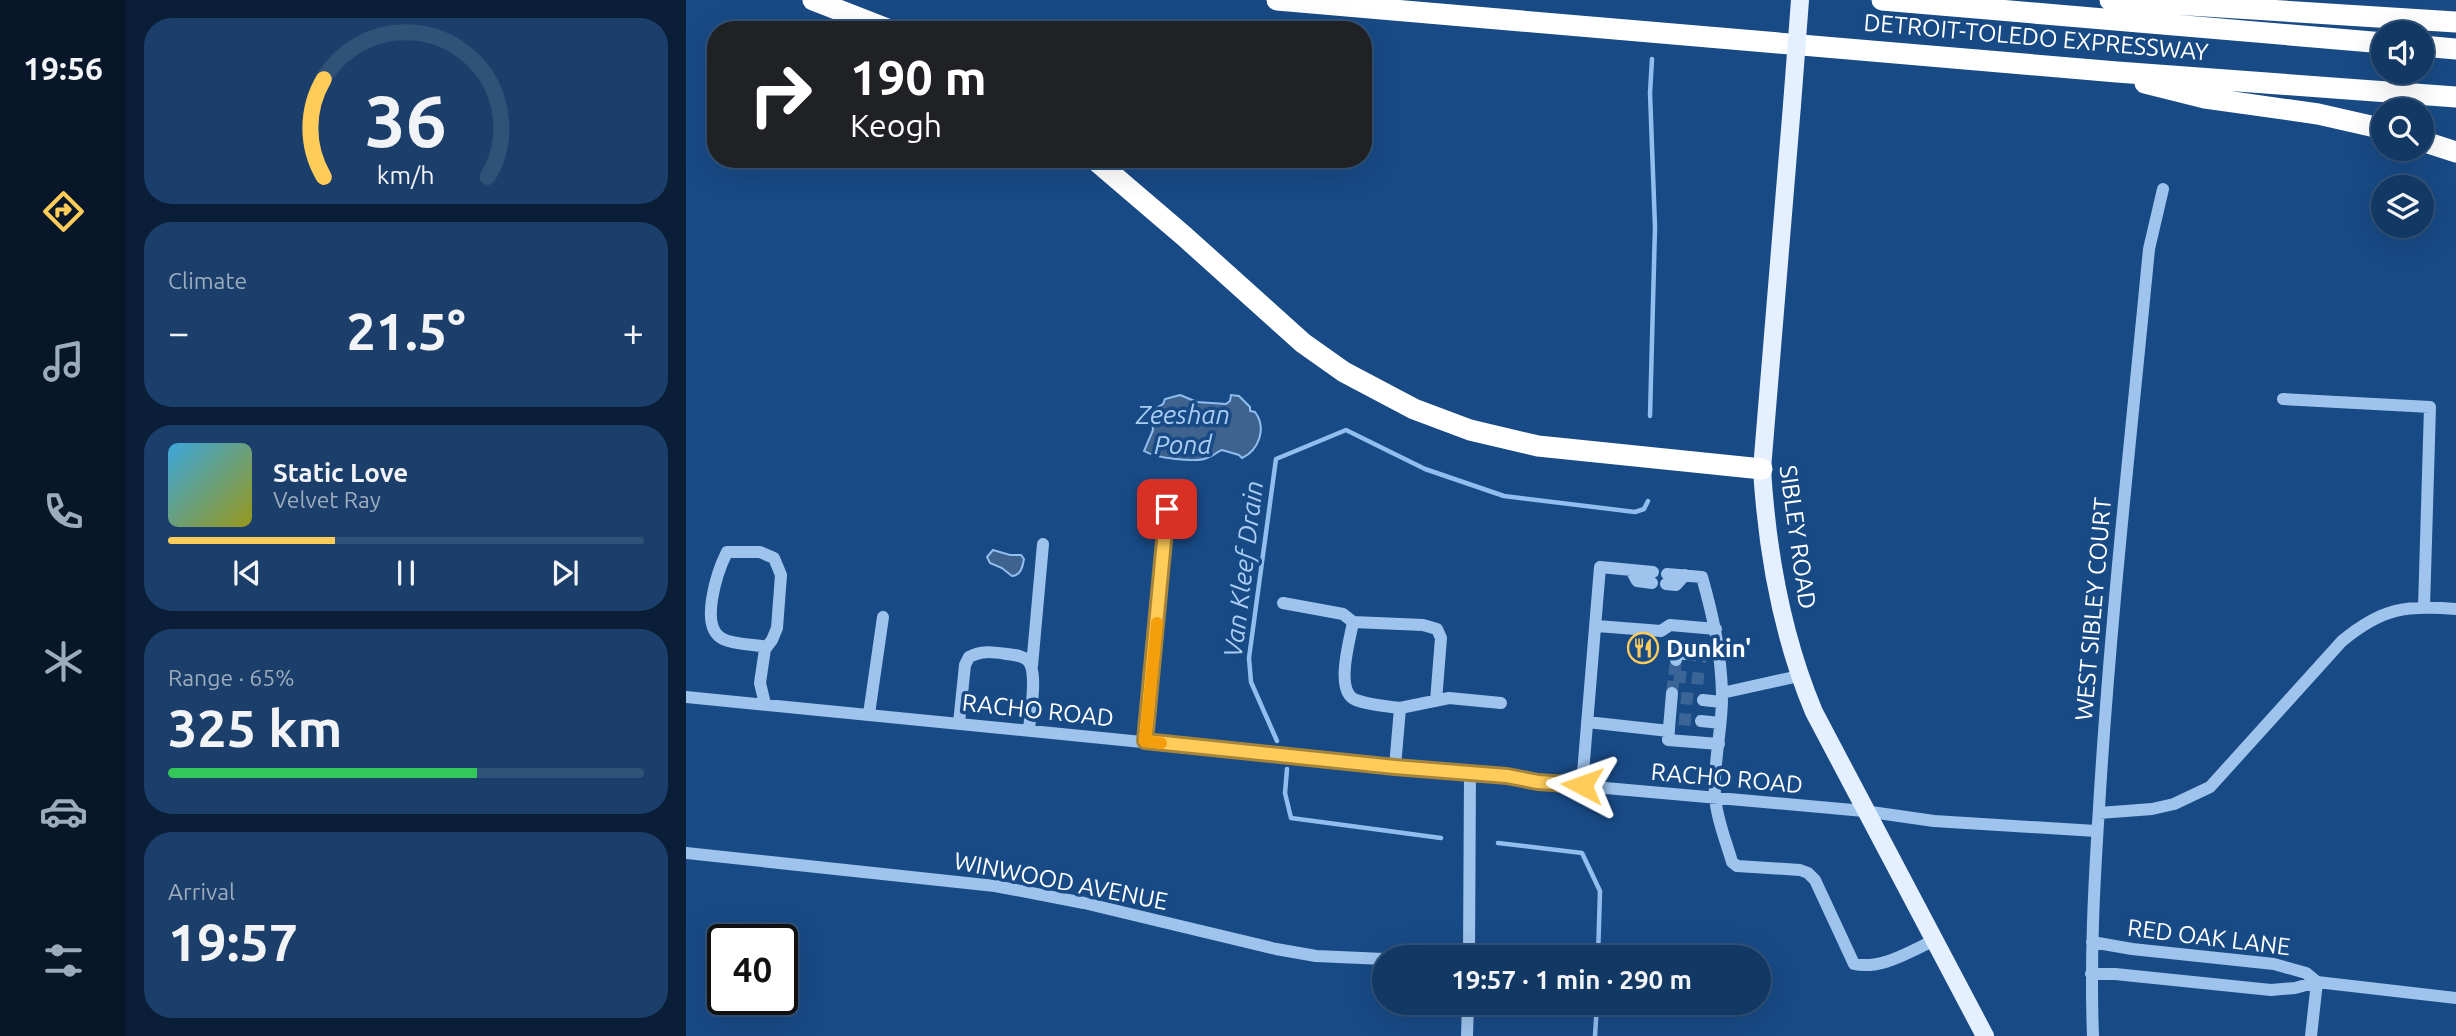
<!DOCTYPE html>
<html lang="en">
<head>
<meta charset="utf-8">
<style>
	body { margin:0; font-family:Ubuntu,sans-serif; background:#1b3f6a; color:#f1f3f6; height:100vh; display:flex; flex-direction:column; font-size:26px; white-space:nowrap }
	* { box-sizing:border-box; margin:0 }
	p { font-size:23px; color:#9cacbf }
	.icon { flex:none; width:38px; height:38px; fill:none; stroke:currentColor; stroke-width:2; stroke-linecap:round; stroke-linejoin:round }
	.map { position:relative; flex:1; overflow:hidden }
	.details { display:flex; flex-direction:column; gap:18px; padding:18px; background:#0a1f37; width:560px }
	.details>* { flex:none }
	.hud { position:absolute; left:21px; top:21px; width:665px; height:147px; border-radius:28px; box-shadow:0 7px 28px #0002,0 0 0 2px #315278; background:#202124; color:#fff; overflow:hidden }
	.controls { position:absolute; left:1685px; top:21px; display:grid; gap:14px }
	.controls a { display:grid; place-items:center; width:63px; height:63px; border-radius:50%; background:#123864; box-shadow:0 7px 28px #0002,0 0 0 2px #315278; font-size:35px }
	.speed { position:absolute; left:21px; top:924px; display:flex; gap:14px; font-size:35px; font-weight:700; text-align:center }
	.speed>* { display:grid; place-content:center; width:91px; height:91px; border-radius:50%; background:#123864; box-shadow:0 7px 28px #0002,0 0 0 2px #315278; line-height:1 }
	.speed .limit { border:4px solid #111; border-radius:10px; background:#fff; color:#111 }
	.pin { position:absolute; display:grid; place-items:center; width:60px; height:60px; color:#fff; margin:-30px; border-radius:14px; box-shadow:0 4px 10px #0006 }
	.me { position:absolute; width:77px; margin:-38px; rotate:274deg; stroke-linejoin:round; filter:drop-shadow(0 0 5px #0008) }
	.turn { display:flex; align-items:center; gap:24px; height:147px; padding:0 28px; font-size:32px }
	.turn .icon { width:91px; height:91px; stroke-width:2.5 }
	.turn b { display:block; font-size:49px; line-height:60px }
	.big { font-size:52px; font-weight:600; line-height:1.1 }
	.details .widget { flex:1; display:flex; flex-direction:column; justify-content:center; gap:10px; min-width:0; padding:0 24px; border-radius:28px; background:#1b3f6a }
	.details .dial { align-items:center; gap:0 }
	.dial svg { height:182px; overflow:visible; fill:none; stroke:#315278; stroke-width:7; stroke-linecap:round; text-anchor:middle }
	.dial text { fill:#f1f3f6; stroke:none }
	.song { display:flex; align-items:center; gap:21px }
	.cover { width:84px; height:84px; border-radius:10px; background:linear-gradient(135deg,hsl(200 70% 55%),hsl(60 70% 35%)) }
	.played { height:7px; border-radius:4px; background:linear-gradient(90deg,#ffcc5a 35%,#315278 35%) }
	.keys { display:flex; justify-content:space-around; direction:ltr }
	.heat { display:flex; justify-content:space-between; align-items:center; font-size:38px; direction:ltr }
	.charge { height:10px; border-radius:5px; background:linear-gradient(90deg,#34c759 65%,#315278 0) }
	.trip { position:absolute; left:686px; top:945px; width:399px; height:70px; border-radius:35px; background:#123864; box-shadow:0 7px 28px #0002,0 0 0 2px #315278; font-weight:600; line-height:70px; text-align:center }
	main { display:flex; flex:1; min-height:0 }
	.tabs { display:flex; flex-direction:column; width:126px; justify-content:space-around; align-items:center; background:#071628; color:#9cacbf }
	.tabs .icon { width:49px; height:49px }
	.tabs .current { color:#ffcc5a }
	.tabs b { font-size:32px; color:#f1f3f6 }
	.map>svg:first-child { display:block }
</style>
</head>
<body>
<main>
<nav class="tabs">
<b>19:56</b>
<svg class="icon current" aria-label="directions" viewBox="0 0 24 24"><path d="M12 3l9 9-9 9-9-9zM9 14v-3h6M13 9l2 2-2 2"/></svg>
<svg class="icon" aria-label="music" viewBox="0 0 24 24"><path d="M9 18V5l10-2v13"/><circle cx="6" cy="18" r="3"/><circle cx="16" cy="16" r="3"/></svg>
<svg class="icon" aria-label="phone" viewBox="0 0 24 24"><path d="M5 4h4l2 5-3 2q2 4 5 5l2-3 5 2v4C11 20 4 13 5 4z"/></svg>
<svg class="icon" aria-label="climate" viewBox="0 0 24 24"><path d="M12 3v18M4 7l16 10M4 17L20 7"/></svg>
<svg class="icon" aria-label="car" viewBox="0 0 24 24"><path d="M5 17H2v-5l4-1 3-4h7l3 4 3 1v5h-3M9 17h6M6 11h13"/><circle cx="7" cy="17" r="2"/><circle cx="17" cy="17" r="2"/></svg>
<svg class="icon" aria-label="filters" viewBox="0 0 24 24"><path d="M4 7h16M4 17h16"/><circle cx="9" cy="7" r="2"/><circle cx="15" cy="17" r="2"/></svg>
</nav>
<section class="details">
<div class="widget dial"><svg viewBox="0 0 100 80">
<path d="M14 69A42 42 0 1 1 86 69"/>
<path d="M14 69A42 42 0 0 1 14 26" stroke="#ffcc5a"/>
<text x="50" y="56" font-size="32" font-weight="700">36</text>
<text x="50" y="72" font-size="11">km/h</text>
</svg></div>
<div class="widget"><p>Climate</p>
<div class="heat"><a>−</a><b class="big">21.5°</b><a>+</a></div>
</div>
<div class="widget">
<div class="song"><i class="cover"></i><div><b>Static Love</b><p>Velvet Ray</p></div></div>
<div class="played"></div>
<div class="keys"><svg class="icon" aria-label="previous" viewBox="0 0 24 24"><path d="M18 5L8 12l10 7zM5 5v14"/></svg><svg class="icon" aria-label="pause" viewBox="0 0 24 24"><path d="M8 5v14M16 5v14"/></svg><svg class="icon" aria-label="next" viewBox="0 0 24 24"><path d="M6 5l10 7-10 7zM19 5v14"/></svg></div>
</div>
<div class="widget"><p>Range · 65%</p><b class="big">325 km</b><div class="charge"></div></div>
<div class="widget"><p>Arrival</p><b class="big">19:57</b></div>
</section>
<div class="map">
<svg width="1770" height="1036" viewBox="0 0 1770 1036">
	<rect width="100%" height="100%" fill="#184a85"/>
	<path fill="#3e638e" stroke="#91beef" stroke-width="2" d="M 494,395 L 511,402 L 540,404 L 544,401 L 545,395 L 553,396 L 564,407 L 564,411 L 569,412 C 581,428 573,450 556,458 L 553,455 L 536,450 C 530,452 528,456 521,458 C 509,463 470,458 458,451 L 467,430 L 465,411 L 477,404 L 479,399 Z
		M 307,550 L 324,555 L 335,555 L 338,559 C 337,566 335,576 326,576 L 316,568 L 304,563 L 301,557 Z"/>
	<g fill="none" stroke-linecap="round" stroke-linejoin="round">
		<path stroke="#91beef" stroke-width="4.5" d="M 964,416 L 969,227 L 964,93 L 966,59
			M 591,741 L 565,682 L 563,658 L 590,459 L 660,430 L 739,469 L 818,496 L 949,512 L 958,509 L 962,501
			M 601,769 L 599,793 L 605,818 L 755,838
			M 812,843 L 896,853 L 914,891 L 912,957
			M 909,1036 L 911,1003"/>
		<path stroke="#3b6597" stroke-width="12" stroke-dasharray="12 6" stroke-linecap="butt" d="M 999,654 L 1021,657
			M 988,676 L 1019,679
			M 986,693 L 990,660
			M 995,698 L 1017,700
			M 993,719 L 1015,721"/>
		<path stroke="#9ec3ed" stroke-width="12" d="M 1597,399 L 1744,407 L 1738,608
			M 945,570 L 951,581 L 966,583
			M 981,574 L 1016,577 C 1027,616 1035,652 1036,693 C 1037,727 1027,761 1029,795 C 1030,817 1040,841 1046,862 L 1051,866 L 1114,870 L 1122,873 L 1129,880 L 1168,964 C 1196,970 1224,951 1249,940
			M 980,584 L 990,585 L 999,575
			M 597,603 L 657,614 L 667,622 C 664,640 648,692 670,700 C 683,705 700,706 714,708
			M 667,622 L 737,625 L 751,629 L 755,638 L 750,701
			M 911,626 L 975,631 L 984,625 L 1030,629
			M 990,660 L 991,653 L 999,654
			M 346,666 L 357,544
			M 986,693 L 982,740 L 1033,744
			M 1036,693 L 1113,676
			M 0,697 L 709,767 L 821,776 L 852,782 L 1178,811 L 1248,821 L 1410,831
			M 1017,700 L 1035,702
			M 79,704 L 74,683 L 79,649 L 86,640 L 91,628 L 95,575 L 88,558 L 74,552 L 41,552 C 32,570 12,627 37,639 C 48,645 68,644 81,647
			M 183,714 L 197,617
			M 1015,721 L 1034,723
			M 901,722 L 983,731
			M 273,723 L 279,665 L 283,657 C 296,650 307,652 321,654 C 328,655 336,655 341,660 C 353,670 344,714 343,730
			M 459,741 L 481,509
			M 709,767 L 714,708 L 763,698 L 815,703
			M 896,785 L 914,567 L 967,572
			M 1413,813 L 1466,809 L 1488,804 L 1524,787 L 1656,641 C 1696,608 1719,605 1770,609
			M 0,853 L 309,886 L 398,903 L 590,949 L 630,956 L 698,959
			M 1406,942 L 1446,949 L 1588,964 L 1620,973 L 1631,982
			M 783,957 L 784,772
			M 1405,974 L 1429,974 L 1585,990 L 1609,988 L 1631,982 L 1770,998
			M 781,1036 L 782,1003
			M 1407,1036 C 1404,960 1408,885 1413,808 C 1424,622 1445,436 1463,249 L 1477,189
			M 1625,1036 L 1631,982"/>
		<path stroke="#e4efff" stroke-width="18" d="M 1106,105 L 1076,469 C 1081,551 1096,636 1128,712 L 1299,1036"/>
		<path stroke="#fff" stroke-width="21" d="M 127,0 L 204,30
			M 591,0 L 1431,72 L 1770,97
			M 1196,0 L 1698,43
			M 1424,0 L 1770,22
			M 1736,46 L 1770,49
			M 1459,83 L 1519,98 L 1632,114 L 1698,129
			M 1736,141 L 1770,152
			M 408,159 L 498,236 L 617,343 L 658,372 L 728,409 L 784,430 L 852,446 L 1076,469"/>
		<path stroke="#e4efff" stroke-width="18" d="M 1106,105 L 1114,0"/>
	</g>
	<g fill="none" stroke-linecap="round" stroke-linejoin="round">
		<g stroke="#a6853a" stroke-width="18">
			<path id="route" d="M 481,509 L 459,741 L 709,767 L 821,776 L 852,782 L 896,785"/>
		</g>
		<use href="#route" stroke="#ffcc5a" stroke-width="12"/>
		<path stroke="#f59e0b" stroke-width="12" d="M 471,623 L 459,741 L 475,743"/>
	</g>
	<defs>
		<g id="restaurant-ring" transform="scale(1.575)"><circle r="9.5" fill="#184a85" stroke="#ffcc5a" stroke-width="1.5"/><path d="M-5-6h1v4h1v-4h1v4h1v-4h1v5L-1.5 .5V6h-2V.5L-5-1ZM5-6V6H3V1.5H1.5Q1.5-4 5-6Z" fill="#ffcc5a"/></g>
	</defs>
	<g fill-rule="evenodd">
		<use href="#restaurant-ring" x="957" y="648"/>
	</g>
	<g text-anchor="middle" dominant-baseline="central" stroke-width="7" stroke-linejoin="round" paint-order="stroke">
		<g font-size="24" fill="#fff" stroke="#184a85">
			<text transform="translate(1350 37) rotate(5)">DETROIT-TOLEDO EXPRESSWAY</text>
			<text transform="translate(1112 537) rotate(82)">SIBLEY ROAD</text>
			<text transform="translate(1407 609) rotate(-85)">WEST SIBLEY COURT</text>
			<text transform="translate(352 710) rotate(6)">RACHO ROAD</text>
			<text transform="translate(1041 778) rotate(5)">RACHO ROAD</text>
			<text transform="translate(375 881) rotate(11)">WINWOOD AVENUE</text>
			<text transform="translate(1523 937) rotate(7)">RED OAK LANE</text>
		</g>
		<g font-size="24" font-weight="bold" fill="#fff" stroke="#184a85" text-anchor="start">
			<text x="980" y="648">Dunkin'</text>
		</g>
		<g font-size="26" font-style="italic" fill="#aacdf4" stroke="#184a85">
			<text x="497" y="414">Zeeshan<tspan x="497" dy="30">Pond</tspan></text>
			<text transform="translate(557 569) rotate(-83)">Van Kleef Drain</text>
		</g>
	</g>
</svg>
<div class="controls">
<a><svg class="icon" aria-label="sound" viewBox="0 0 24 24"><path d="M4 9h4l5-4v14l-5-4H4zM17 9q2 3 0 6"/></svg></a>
<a><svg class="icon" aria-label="search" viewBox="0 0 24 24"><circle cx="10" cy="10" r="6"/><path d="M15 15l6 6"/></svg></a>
<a><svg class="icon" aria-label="layers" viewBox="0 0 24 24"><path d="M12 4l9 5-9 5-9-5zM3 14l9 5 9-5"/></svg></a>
</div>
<div class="speed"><div class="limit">40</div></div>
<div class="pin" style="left:481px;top:509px;background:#d93025"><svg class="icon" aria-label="arrive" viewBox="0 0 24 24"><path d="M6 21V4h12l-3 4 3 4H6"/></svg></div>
<svg class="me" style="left:896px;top:785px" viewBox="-20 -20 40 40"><path d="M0-17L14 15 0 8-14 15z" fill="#ffcc5a" stroke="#fff" stroke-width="4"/></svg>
<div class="trip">19:57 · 1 min · 290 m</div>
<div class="hud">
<div class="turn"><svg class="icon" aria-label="right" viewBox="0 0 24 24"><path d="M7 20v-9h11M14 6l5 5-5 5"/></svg><div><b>190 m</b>Keogh</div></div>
</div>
</div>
</main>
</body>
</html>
